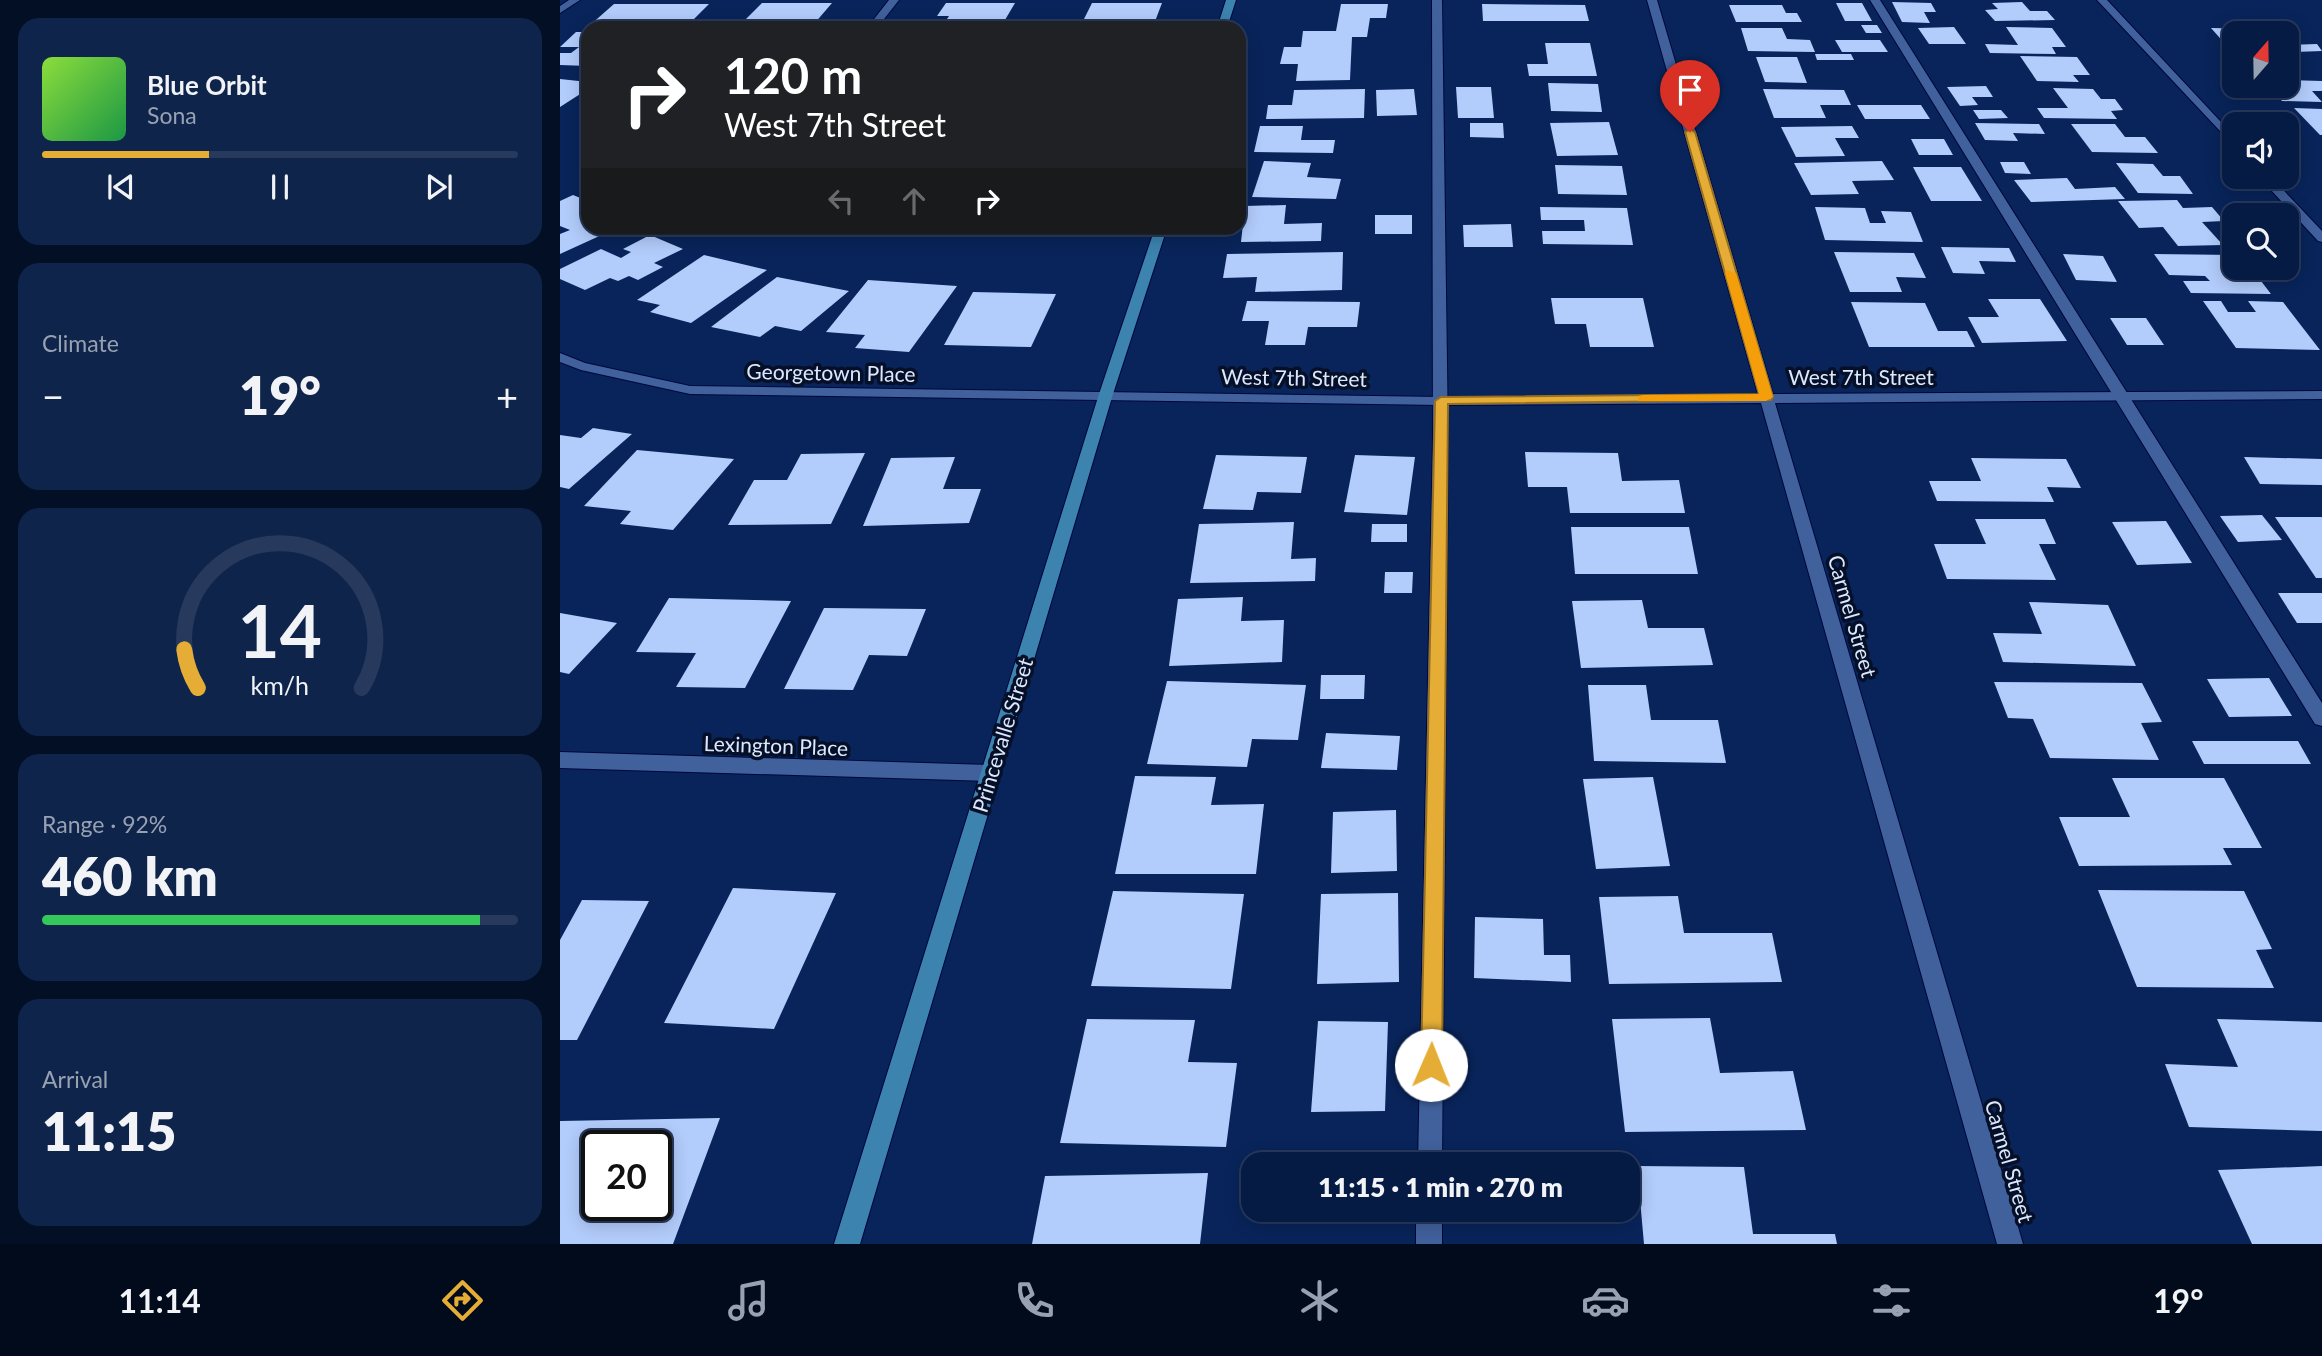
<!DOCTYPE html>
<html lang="en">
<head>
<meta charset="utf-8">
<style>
	body { margin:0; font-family:Lato,sans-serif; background:#0f244b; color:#f1f3f6; height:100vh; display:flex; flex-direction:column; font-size:26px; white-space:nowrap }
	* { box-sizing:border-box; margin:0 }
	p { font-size:23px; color:#98a1b2 }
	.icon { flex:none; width:38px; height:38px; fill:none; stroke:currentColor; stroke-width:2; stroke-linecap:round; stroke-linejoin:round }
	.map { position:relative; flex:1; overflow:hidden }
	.drawer { display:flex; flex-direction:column; gap:18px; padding:18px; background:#030f25; width:560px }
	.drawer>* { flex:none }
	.guide { position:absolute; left:21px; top:21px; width:665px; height:214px; border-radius:21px; box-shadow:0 4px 18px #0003,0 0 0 2px #27395d; background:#202124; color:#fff; overflow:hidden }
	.needle { width:46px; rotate:20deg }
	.tools { position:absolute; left:1662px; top:21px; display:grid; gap:14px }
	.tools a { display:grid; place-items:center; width:77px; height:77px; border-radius:14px; background:#061b44; box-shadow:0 4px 18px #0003,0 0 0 2px #27395d; font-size:35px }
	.speed { position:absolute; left:21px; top:1130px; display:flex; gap:14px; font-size:35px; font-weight:700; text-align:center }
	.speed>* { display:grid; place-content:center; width:91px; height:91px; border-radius:50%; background:#061b44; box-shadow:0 4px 18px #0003,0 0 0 2px #27395d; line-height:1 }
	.speed .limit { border:4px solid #111; border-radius:10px; background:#fff; color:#111 }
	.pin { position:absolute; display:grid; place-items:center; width:60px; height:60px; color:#fff; margin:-72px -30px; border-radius:50% 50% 50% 0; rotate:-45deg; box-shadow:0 0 7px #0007 }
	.pin .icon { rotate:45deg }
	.me { position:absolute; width:77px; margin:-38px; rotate:1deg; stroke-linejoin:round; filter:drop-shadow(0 0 5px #0008) }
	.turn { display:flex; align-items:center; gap:24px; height:147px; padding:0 28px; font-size:32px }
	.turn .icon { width:91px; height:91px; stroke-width:2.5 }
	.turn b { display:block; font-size:49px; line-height:60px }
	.lanes { display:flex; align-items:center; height:66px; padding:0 28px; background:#0003; justify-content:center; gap:35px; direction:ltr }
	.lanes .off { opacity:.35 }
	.big { font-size:52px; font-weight:800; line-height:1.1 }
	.drawer .widget { flex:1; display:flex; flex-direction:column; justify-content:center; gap:10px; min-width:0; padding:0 24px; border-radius:21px; background:#0f244b }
	.drawer .dial { align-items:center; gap:0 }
	.dial svg { height:182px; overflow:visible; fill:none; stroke:#27395d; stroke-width:7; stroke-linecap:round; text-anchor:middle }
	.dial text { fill:#f1f3f6; stroke:none }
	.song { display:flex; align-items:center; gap:21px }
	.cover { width:84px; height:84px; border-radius:10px; background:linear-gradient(135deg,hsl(90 70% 55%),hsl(140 70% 35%)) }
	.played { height:7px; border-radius:4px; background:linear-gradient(90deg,#e5ad35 35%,#27395d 35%) }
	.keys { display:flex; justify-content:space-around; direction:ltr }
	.heat { display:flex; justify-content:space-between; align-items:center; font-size:38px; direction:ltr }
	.charge { height:10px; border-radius:5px; background:linear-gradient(90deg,#34c759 92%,#27395d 0) }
	.trip { position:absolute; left:681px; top:1152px; width:399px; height:70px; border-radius:21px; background:#061b44; box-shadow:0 4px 18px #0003,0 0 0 2px #27395d; font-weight:800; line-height:70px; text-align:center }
	.menu { display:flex; height:112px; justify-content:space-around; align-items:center; background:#020b1b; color:#98a1b2 }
	.menu .icon { width:49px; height:49px }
	.menu .selected { color:#e5ad35 }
	.menu b { font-size:32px; color:#f1f3f6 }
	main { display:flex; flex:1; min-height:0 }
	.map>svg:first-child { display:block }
</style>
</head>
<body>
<main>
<section class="drawer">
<div class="widget">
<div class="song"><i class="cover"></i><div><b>Blue Orbit</b><p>Sona</p></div></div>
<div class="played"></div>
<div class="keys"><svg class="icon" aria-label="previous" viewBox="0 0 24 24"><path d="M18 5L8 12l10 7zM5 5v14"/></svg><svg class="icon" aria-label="pause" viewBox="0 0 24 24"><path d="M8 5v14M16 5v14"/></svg><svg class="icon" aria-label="next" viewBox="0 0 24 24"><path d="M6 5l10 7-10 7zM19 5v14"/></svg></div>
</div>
<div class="widget"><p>Climate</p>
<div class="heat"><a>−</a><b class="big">19°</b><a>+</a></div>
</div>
<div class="widget dial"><svg viewBox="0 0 100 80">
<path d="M14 69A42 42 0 1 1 86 69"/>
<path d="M14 69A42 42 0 0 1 8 52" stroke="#e5ad35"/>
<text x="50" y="56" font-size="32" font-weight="700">14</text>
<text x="50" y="72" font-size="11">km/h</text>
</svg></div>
<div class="widget"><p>Range · 92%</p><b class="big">460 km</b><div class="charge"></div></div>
<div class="widget"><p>Arrival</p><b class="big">11:15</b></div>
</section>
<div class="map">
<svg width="1762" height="1244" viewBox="0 0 1762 1244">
	<rect width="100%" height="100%" fill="#08245a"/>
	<path fill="#b2ccfb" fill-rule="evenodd" d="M 1332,2 L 1371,3 L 1376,12 L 1364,12 L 1370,23 L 1342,22 Z
		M 1462,2 L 1470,11 L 1487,11 L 1495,20 L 1435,21 L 1425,10 L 1438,9 L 1432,3 Z
		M 202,3 L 272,3 L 254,24 L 193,24 L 198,19 L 186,19 Z
		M 386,3 L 455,3 L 442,25 L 383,25 L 389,16 L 377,16 Z
		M 532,3 L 602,3 L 594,24 L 533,24 L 535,19 L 524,19 Z
		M 1276,3 L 1302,3 L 1312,21 L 1285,21 Z
		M 54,4 L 149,4 L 131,22 L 95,22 L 90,26 L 29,26 Z
		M 781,4 L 828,4 L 826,18 L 810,18 L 807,37 L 792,37 L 790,80 L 736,81 L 738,64 L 720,64 L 724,47 L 741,47 L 743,31 L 776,31 Z
		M 922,4 L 1025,5 L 1029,21 L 923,21 Z
		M 1169,5 L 1222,5 L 1226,13 L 1237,13 L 1242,22 L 1176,22 Z
		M 1301,25 L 1317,25 L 1322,33 L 1306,33 Z
		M 1394,27 L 1406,44 L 1369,44 L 1358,28 Z
		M 1446,27 L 1492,28 L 1506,47 L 1492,47 L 1496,54 L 1430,53 L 1425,44 L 1458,45 Z
		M 1181,28 L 1222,28 L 1227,39 L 1250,40 L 1255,52 L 1188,51 Z
		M 1651,28 L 1702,29 L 1706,33 L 1675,33 L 1675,46 L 1667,46 Z
		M 16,32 L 28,32 L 28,66 L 0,65 L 0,53 L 11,53 L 19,47 L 0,47 Z
		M 1275,40 L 1320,40 L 1328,52 L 1282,52 Z
		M 985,43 L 1030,43 L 1037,76 L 969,76 L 967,64 L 988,64 Z
		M 1757,44 L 1762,51 L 1735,52 L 1727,45 Z
		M 1255,54 L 1291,54 L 1294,60 L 1257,60 Z
		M 1460,56 L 1517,57 L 1530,75 L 1513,75 L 1519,82 L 1477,81 Z
		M 1196,57 L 1237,57 L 1247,83 L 1205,82 Z
		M 0,79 L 28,82 L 28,89 L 0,107 Z
		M 1727,80 L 1762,81 L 1762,91 L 1752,91 L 1762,102 L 1722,101 L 1708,86 L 1727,86 Z
		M 988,83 L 1038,84 L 1042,112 L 991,111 Z
		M 1426,86 L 1433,97 L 1412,97 L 1418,105 L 1400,106 L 1387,87 Z
		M 896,87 L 931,87 L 934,118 L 898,118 Z
		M 1493,88 L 1533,89 L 1541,99 L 1555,99 L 1563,110 L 1551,111 L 1557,119 L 1484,118 L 1477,108 L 1508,108 Z
		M 805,89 L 804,118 L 706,119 L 708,105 L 732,105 L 734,90 Z
		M 854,89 L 857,115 L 817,116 L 816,90 Z
		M 1203,89 L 1284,90 L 1291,105 L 1260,105 L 1266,118 L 1214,118 Z
		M 1297,105 L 1361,105 L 1370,119 L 1305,119 Z
		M 1734,108 L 1762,109 L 1762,135 L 1760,135 Z
		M 1413,110 L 1441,110 L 1448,118 L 1419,119 Z
		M 1049,122 L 1058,155 L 997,156 L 990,123 Z
		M 910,123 L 943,123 L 944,138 L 910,137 Z
		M 1415,123 L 1479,124 L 1485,134 L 1453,133 L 1458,141 L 1425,140 Z
		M 1511,124 L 1555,124 L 1565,137 L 1585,137 L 1598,153 L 1532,152 Z
		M 700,126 L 743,126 L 741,140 L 775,140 L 773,153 L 694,152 Z
		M 1292,126 L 1299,138 L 1275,138 L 1285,156 L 1236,157 L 1221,127 Z
		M 1351,139 L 1384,139 L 1393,155 L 1359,155 Z
		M 704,161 L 751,163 L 747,177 L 781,179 L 776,199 L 692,197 Z
		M 1322,161 L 1334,180 L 1292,181 L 1299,194 L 1251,195 L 1234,163 Z
		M 1440,162 L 1464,162 L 1471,174 L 1445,173 Z
		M 1556,163 L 1593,164 L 1603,176 L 1620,176 L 1633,194 L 1578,193 Z
		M 995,165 L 1062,166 L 1067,195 L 998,194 Z
		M 1353,167 L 1401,167 L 1422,201 L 1371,201 Z
		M 1507,178 L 1515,189 L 1555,187 L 1565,199 L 1471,202 L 1454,180 Z
		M 13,195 L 28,201 L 28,228 L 57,228 L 0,254 L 0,234 L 10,230 L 0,226 L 0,201 Z
		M 1617,200 L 1623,208 L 1652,207 L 1664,221 L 1642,222 L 1663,245 L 1618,246 L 1603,227 L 1579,228 L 1558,201 Z
		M 726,205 L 724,224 L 762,223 L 761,241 L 681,242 L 685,206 Z
		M 980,207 L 1067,208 L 1073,245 L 983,244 L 982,231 L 1025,231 L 1024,220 L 981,220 Z
		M 1255,207 L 1305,208 L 1310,223 L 1326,223 L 1321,211 L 1351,212 L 1363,242 L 1265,240 Z
		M 815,215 L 852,215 L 852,234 L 815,234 Z
		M 951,224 L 953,247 L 904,247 L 903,225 Z
		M 90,235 L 123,249 L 94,263 L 103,267 L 78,280 L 69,276 L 58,281 L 50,278 L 25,290 L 0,279 L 0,269 L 41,249 L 61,258 L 71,252 L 63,249 Z
		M 1381,247 L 1449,248 L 1456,262 L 1419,261 L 1425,274 L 1393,273 Z
		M 783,252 L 782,290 L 695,292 L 697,277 L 663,278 L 667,254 Z
		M 1274,252 L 1354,253 L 1366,278 L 1336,277 L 1342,292 L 1290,292 Z
		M 1503,254 L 1543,256 L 1557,282 L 1516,280 Z
		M 1594,254 L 1675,255 L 1675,268 L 1691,268 L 1711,294 L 1631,293 L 1623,281 L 1650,281 L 1645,276 L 1609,275 Z
		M 144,255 L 207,270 L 131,323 L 90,312 L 100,305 L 77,300 Z
		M 217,277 L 289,291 L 241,331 L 215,326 L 200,337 L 151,327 Z
		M 308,280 L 397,286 L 349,352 L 295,348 L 305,335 L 266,332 Z
		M 413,292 L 496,294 L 471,347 L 384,345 Z
		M 991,298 L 1083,298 L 1094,347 L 1030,347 L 1026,324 L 995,324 Z
		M 1428,299 L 1480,299 L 1507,341 L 1422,343 L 1408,317 L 1439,317 Z
		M 687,301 L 800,302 L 797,327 L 748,327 L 745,345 L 705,345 L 709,321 L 682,321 Z
		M 1643,301 L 1661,301 L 1668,312 L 1696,312 L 1688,301 L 1723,302 L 1760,350 L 1676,348 Z
		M 1291,302 L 1365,303 L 1378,331 L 1407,331 L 1415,347 L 1309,347 Z
		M 1550,318 L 1586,318 L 1604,345 L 1567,345 Z
		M 33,428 L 72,434 L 9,489 L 0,487 L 0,435 L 21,438 Z
		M 77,450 L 174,459 L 113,530 L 60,524 L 71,511 L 24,506 Z
		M 965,452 L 1058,453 L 1062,481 L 1119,480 L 1125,513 L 1010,513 L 1007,487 L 968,487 Z
		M 305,453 L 271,524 L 168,525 L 194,480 L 227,480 L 241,454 Z
		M 656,455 L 747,457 L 741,493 L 697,492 L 693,510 L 643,509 Z
		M 795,455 L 855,457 L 847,515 L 784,512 Z
		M 395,457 L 383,489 L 421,489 L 409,523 L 303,526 L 331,458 Z
		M 1684,457 L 1762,459 L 1762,485 L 1700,484 Z
		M 1411,458 L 1506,459 L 1521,488 L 1487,487 L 1494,502 L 1377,501 L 1369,481 L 1421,481 Z
		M 1702,515 L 1722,540 L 1678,542 L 1660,516 Z
		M 1715,517 L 1762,517 L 1762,578 L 1756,578 Z
		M 1415,519 L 1485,519 L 1496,544 L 1479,544 L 1496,580 L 1387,579 L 1374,544 L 1426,544 Z
		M 1606,521 L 1632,563 L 1577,565 L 1552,522 Z
		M 734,522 L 731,559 L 756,558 L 755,581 L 630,583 L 639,524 Z
		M 812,524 L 847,524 L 847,542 L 811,542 Z
		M 1011,527 L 1129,527 L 1138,574 L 1015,574 Z
		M 825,572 L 853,572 L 852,593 L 824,593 Z
		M 1718,593 L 1762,593 L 1762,623 L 1737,623 Z
		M 683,597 L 681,621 L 724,620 L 722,662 L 609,666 L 618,599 Z
		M 109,598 L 231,601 L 185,688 L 116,687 L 136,653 L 76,652 Z
		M 1082,600 L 1088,628 L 1144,628 L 1153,665 L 1021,668 L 1012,601 Z
		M 1469,602 L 1548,605 L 1576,666 L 1443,662 L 1433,633 L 1482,634 Z
		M 264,608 L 366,609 L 347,656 L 309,655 L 293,690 L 224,689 Z
		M 0,613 L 57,623 L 9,674 L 0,672 Z
		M 761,675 L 805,675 L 804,699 L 760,699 Z
		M 1709,678 L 1732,716 L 1669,717 L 1647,679 Z
		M 607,681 L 746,685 L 738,740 L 692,739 L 687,767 L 587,764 Z
		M 1434,682 L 1582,683 L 1602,722 L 1581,723 L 1599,760 L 1490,758 L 1473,719 L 1448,718 Z
		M 1028,685 L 1086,685 L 1091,720 L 1158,720 L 1166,763 L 1034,761 Z
		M 766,733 L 840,736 L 837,770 L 761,768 Z
		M 1632,741 L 1738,741 L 1751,764 L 1644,764 Z
		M 575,776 L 656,777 L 651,805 L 704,804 L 696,874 L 555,874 Z
		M 1093,777 L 1110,866 L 1036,869 L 1023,779 Z
		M 1552,778 L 1664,778 L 1702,848 L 1663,848 L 1672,865 L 1519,866 L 1499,817 L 1570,817 Z
		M 836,810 L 837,871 L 771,873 L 773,812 Z
		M 173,888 L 276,893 L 214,1029 L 104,1023 Z
		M 1538,890 L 1684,891 L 1712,949 L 1696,950 L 1714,988 L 1577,987 Z
		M 553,891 L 684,894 L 671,989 L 531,986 Z
		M 838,893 L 839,982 L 757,984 L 761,894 Z
		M 1118,896 L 1124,933 L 1212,933 L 1222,982 L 1049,984 L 1039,897 Z
		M 22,900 L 89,901 L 17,1040 L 0,1040 L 0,940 Z
		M 915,917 L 983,919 L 984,955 L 1010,955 L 1011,982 L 914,978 Z
		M 1150,1018 L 1160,1073 L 1233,1071 L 1246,1130 L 1065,1132 L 1052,1019 Z
		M 527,1019 L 635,1020 L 628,1062 L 677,1063 L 666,1147 L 500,1143 Z
		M 1657,1019 L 1762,1022 L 1762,1131 L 1629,1127 L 1605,1064 L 1678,1067 Z
		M 758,1021 L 828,1022 L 825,1111 L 751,1112 Z
		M 160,1118 L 113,1244 L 0,1244 L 0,1121 ZM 37,1146 L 96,1146 L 96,1206 L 37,1206 Z
		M 1077,1166 L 1184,1167 L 1193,1234 L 1275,1234 L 1277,1244 L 1084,1244 Z
		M 1762,1166 L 1762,1244 L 1692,1244 L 1658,1170 Z
		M 648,1173 L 640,1244 L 472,1244 L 485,1176 Z"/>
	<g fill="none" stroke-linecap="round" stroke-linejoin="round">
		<g stroke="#00073d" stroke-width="2">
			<path id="lane" d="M 872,0 L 882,0 L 888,436 L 882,1164 L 858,1164 L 873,436 Z
				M 1310,0 L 1320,0 L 1762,703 L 1762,726 L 1755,724 Z
				M 856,1209 L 882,1209 L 882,1244 L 856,1244 Z"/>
		</g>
		<g stroke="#00073d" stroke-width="2">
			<path id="street" d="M 9,0 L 20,0 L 0,13 L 0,6 Z
				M 329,0 L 339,0 L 317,28 L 307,28 Z
				M 1087,0 L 1097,0 L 1213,394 L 1762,391 L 1762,399 L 1215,403 L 1463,1244 L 1437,1244 L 1201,403 L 881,405 L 130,394 L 21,370 L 0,362 L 0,353 L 25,363 L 130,386 L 881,397 L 1198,394 Z
				M 1537,0 L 1547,0 L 1675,137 L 1675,147 Z
				M 1699,177 L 1711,177 L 1762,231 L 1762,242 L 1758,241 Z
				M 0,752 L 430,765 L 437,768 L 440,773 L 437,778 L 430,781 L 0,768 Z"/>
		</g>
		<g stroke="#00073d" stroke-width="2">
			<path id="secondary" d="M 666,0 L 676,0 L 667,28 L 657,28 Z
				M 595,228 L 607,228 L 553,394 L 300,1244 L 274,1244 L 539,394 Z"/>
		</g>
		<use href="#lane" fill="#41619d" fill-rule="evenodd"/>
		<use href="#street" fill="#41619d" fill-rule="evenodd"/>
		<use href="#secondary" fill="#3c83b0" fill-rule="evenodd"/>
	</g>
	<path fill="#e5ad35" stroke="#957022" stroke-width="2" d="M 1130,129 L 1135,132 L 1213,397 L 1211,400 L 888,404 L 882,1065 L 879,1072 L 871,1075 L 864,1072 L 861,1065 L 875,401 L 881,397 L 1199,394 L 1125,132 Z"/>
	<path fill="#f59e0b" d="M 1166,270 L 1176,273 L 1213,397 L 1206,401 L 1078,401 L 1078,396 L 1083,395 L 1199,394 L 1165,273 Z"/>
	<g text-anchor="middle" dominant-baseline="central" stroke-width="7" stroke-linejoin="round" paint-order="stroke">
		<g font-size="21" fill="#dce8fd" stroke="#051028">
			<text transform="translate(271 372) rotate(1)">Georgetown Place</text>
			<text x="1301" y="376">West 7th Street</text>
			<text transform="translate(734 377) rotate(1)">West 7th Street</text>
			<text transform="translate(1293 616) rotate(74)">Carmel Street</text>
			<text transform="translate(442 735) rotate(-73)">Princevalle Street</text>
			<text transform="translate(216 745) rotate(2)">Lexington Place</text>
			<text transform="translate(1450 1161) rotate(74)">Carmel Street</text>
		</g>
	</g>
</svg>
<div class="tools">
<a><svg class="needle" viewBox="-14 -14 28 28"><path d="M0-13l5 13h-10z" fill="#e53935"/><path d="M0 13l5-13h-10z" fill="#98a1b2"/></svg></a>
<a><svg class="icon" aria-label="sound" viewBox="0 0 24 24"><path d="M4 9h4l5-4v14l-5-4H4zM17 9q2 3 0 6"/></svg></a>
<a><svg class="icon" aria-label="search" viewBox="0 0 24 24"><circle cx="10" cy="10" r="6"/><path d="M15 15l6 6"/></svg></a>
</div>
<div class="speed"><div class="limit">20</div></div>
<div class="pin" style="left:1130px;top:132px;background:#d93025"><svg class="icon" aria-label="arrive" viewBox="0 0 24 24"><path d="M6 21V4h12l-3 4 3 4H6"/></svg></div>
<svg class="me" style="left:871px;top:1065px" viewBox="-20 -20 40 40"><circle r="19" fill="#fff"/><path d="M0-13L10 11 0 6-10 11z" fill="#e5ad35"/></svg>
<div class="trip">11:15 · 1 min · 270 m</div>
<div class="guide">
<div class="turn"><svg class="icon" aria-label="right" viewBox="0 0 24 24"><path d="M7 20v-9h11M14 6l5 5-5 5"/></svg><div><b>120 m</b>West 7th Street</div></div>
<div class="lanes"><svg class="icon off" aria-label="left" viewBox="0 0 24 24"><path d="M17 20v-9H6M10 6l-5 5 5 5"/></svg><svg class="icon off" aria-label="ahead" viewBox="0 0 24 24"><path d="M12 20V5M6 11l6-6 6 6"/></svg><svg class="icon" aria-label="right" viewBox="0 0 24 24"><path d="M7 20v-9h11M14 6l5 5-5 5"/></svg></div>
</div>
</div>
</main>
<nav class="menu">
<b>11:14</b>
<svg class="icon selected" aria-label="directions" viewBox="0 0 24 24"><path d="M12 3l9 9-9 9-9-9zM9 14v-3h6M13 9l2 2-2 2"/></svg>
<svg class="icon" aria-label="music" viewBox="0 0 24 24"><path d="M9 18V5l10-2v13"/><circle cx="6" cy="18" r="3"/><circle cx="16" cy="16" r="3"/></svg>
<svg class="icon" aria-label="phone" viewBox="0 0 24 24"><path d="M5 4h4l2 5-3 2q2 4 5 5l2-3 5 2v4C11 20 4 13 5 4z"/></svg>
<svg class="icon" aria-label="climate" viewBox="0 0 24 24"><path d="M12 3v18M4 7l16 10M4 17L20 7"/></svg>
<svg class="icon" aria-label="car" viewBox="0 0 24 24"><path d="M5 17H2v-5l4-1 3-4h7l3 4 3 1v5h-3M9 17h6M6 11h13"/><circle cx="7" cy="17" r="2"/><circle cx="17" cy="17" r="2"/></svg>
<svg class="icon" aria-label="filters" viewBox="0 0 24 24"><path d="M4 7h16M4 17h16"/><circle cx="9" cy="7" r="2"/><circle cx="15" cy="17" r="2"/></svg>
<b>19°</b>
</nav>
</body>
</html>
